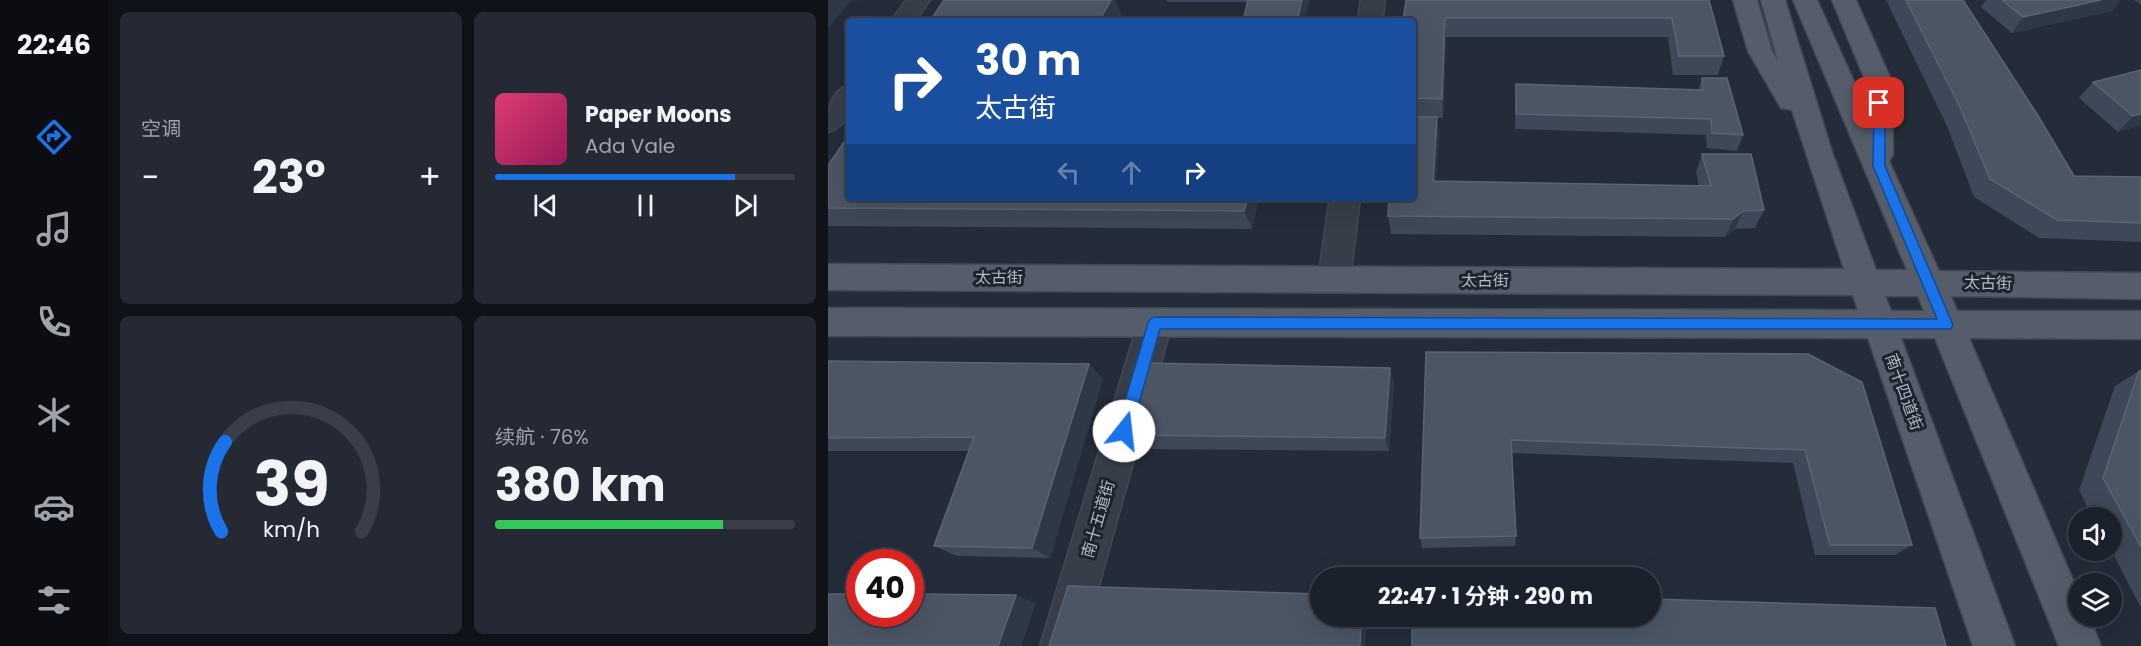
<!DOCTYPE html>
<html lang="zh">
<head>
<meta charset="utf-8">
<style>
	body { margin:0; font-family:Poppins,"Noto Sans SC",sans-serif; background:#242934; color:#f1f3f6; height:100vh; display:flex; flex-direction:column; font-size:22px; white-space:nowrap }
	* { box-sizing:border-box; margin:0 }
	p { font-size:20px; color:#a0a3a9 }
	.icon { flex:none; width:33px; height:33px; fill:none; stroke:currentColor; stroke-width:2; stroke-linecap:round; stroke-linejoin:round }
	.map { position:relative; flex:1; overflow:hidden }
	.drawer { display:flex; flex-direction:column; gap:12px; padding:12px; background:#0f1218; width:720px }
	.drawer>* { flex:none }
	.top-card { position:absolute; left:18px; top:18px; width:570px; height:183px; border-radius:6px; box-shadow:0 6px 24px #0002,0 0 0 2px #393e48; background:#1a4fa0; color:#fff; overflow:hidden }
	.controls { position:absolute; left:1240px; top:507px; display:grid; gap:12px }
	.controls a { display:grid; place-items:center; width:54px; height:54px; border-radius:50%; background:#1b212c; box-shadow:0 6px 24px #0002,0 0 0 2px #393e48; font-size:30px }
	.speed { position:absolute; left:18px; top:549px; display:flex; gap:12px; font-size:30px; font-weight:700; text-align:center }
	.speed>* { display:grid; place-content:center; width:78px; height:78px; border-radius:50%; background:#1b212c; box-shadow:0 6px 24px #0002,0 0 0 2px #393e48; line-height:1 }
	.speed .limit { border:9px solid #d22; background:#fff; color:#111 }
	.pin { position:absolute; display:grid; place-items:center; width:51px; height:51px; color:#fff; margin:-26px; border-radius:12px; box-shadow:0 3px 9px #0006 }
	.me { position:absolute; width:66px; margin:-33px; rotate:16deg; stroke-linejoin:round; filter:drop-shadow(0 0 4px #0008) }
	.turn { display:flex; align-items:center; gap:21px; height:126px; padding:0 30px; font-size:27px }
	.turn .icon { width:78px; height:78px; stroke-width:2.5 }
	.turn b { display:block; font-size:42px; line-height:51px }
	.lanes { display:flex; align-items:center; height:57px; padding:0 30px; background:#0003; justify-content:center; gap:30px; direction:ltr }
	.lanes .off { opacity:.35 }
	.big { font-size:45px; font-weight:700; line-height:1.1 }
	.drawer .tile { flex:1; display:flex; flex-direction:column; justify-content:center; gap:9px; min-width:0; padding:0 21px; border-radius:9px; background:#242934 }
	.drawer .dial { align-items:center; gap:0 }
	.dial svg { height:156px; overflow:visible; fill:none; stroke:#393e48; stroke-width:7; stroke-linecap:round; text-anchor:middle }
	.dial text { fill:#f1f3f6; stroke:none }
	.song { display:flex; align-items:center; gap:18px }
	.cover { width:72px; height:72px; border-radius:9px; background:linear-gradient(135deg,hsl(340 70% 55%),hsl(330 70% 35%)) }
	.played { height:6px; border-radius:3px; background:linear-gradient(90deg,#1a73e8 80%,#393e48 80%) }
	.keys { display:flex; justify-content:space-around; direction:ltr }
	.heat { display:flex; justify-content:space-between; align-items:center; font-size:33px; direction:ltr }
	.charge { height:9px; border-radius:4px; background:linear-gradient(90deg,#34c759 76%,#393e48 0) }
	.drawer .tiles { flex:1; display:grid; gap:12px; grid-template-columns:repeat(2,1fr) }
	.trip { position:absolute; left:482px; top:567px; width:351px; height:60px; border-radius:30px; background:#1b212c; box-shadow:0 6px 24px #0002,0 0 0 2px #393e48; font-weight:700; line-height:60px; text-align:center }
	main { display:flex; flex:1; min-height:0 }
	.tabs { display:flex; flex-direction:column; width:108px; justify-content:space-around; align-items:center; background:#0b0d12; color:#a0a3a9 }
	.tabs .icon { width:42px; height:42px }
	.tabs .active { color:#1a73e8 }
	.tabs b { font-size:27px; color:#f1f3f6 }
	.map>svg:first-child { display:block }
</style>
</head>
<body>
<main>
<nav class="tabs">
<b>22:46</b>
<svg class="icon active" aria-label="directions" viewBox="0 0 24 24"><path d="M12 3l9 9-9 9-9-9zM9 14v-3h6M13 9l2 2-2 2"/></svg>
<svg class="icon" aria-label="music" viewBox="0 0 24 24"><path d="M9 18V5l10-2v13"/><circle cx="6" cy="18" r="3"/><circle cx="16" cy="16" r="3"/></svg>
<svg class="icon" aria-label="phone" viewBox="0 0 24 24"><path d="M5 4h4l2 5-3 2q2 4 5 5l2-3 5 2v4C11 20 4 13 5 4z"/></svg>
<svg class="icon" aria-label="climate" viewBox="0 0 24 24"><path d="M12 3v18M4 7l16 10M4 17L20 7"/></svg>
<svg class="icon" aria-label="car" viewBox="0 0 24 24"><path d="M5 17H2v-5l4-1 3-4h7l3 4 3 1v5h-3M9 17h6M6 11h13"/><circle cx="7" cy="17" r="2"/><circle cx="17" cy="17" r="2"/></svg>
<svg class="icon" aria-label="filters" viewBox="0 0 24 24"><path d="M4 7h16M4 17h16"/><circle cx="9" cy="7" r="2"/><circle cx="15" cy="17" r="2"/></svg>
</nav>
<section class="drawer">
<div class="tiles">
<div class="tile"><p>空调</p>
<div class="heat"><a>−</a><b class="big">23°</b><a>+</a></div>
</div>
<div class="tile">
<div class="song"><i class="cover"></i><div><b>Paper Moons</b><p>Ada Vale</p></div></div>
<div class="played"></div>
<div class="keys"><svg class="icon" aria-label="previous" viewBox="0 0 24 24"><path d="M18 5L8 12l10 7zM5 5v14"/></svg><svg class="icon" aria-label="pause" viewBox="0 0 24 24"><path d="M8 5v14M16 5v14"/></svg><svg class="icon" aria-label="next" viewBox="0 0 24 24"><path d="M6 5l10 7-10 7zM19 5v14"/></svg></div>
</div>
<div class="tile dial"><svg viewBox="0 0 100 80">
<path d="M14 69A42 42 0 1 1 86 69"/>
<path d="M14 69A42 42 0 0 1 16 23" stroke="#1a73e8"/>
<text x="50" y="56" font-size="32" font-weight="700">39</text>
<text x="50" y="72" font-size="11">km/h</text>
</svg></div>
<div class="tile"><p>续航 · 76%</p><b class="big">380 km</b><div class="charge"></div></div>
</div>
</section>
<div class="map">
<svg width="1313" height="646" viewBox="0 0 1313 646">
	<rect width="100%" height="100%" fill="#242c3a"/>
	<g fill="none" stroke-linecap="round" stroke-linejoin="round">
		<g stroke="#414753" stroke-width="3">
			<path id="minor" d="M 78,0 L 102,0 L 87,21 L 63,21 Z
				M 533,0 L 557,0 L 554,21 L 530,21 Z
				M 21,85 C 21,105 23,126 0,132 C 0,112 0,92 21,85 Z
				M 502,198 L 532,198 L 522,279 L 517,288 L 506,292 L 495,288 L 490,279 Z
				M 327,309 L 339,313 L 344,323 L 254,646 L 212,646 L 310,323 L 315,313 Z"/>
		</g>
		<g stroke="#414753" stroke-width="3">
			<path id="major" d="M 905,0 L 929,0 L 944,51 L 950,61 L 933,0 L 957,0 L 1004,152 L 1048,270 L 1079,270 L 965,0 L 989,0 L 1038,108 L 1038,82 L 1004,0 L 1028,0 L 1064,82 L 1065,155 L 1061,161 L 1111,271 L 1313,273 L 1313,299 L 1123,296 L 1129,311 L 1313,311 L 1313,339 L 1141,338 L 1251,594 L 1251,616 L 1261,616 L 1273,646 L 1231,646 L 1107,338 L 1073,338 L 1187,646 L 1145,646 L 1040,338 L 0,336 L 0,308 L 1030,310 L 1025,295 L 0,290 L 0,264 L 1016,269 L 964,110 L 953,108 L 920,51 ZM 1057,296 L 1090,296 L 1096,311 L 1063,311 Z"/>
		</g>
		<use href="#minor" fill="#373e4a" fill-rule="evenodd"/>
		<use href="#major" fill="#555d6a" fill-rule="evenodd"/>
	</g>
	<path fill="#3f4858" d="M 339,0 L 482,0 L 476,21 L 417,21 L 416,17 L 420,2 L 340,2 Z
		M 881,0 L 896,56 L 890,75 L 845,75 L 840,37 L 618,37 L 615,118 L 609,118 L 611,136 L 608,181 L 871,186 L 868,172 L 874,154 L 936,210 L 927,228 L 907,229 L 897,237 L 563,234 L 560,216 L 585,117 L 585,21 L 575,21 Z
		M 1058,0 L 1135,0 L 1246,176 L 1313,177 L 1313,242 L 1211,238 L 1146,197 L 1119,126 Z
		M 1158,0 L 1292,0 L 1284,11 L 1184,33 L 1153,7 Z
		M 1306,0 L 1313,0 L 1313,5 Z
		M 1313,70 L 1313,125 L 1290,132 L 1251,98 L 1265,82 Z
		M 874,78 L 915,135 L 909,151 L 879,148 L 878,135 L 687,129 L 688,84 L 870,90 Z
		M 0,165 L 431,198 L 424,229 L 0,226 Z
		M 598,352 L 980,354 L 1084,545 L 1067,555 L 987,555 L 965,463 L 684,453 L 688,536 L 687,546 L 594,548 L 592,538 Z
		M 0,361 L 261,364 L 275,379 L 222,558 L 129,556 L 106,546 L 141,451 L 0,451 Z
		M 1311,371 L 1313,371 L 1313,608 L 1283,550 L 1284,550 L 1284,518 L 1265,518 L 1251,490 L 1287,386 Z
		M 566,383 L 561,451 L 310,449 L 297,435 Z"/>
	<path fill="#2f3847" d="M 0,0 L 24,0 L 0,28 Z
		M 283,0 L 287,0 L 294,16 L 292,21 L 271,21 Z
		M 474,0 L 482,0 L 476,21 L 471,21 L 470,17 Z
		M 1273,0 L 1292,0 L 1284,11 L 1184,33 L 1195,17 Z
		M 617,18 L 618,37 L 615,118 L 614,99 Z
		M 1313,114 L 1313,125 L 1290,132 L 1305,116 Z
		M 609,117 L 611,136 L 607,199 L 605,181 Z
		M 420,198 L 431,198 L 424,229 L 416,211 Z
		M 915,211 L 907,229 L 897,237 L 905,219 Z
		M 261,364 L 275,379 L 222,558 L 204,548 Z
		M 562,368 L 566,383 L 561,451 L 557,438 Z
		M 188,595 L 208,603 L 193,646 L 170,646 Z
		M 533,616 L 539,616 L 537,646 L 532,646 Z"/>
	<path fill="#4b5564" stroke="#5c6473" stroke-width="1.5" d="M 116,0 L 283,0 L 271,21 L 102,21 Z
		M 420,0 L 474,0 L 470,17 L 416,17 Z
		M 578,0 L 881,0 L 896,56 L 851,56 L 844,18 L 617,18 L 614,99 L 585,98 L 585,21 L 575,21 Z
		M 1078,0 L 1135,0 L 1209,114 L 1246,176 L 1313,177 L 1313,223 L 1229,220 L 1162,179 L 1132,107 Z
		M 1174,0 L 1273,0 L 1195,17 Z
		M 1313,70 L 1313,114 L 1305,116 L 1265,82 Z
		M 874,78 L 899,78 L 915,135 L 884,133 L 883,119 L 688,114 L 688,84 L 875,90 Z
		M 585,117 L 609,117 L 605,181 L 883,186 L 874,154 L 923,154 L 936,210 L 915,211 L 905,219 L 560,216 L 561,198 L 585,198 Z
		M 21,135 L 21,198 L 420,198 L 416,211 L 0,208 L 0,165 Z
		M 598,352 L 980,354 L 1034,382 L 1084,545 L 1002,545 L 977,450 L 683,440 L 688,536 L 592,538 Z
		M 0,361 L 261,364 L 204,548 L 106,546 L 146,437 L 0,438 Z
		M 318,363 L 562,368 L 557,438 L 297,435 Z
		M 1311,371 L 1313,371 L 1313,547 L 1275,478 Z
		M 240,586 L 492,594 L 492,616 L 533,616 L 532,646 L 221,646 Z
		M 0,594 L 32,594 L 32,614 L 82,614 L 82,594 L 188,595 L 170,646 L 0,646 Z
		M 822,599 L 1107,608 L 1118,646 L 584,646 L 584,616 L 822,616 Z"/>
	<path fill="#1a73e8" stroke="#114b97" stroke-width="1.5" d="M 1051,99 L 1057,103 L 1057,166 L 1125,325 L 1123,329 L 332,329 L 303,431 L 301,436 L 296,438 L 290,436 L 288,431 L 320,323 L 322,319 L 327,317 L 1109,319 L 1045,166 L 1046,103 Z"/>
	<g text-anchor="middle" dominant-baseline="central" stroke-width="6" stroke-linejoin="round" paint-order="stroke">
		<g font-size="16" fill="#b3b9c6" stroke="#1d232f">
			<text x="171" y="277">太古街</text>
			<text x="657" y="280">太古街</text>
			<text transform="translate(1160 283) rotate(1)">太古街</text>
			<text transform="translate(1076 392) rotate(70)">南十四道街</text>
			<text transform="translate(270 519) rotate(-74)">南十五道街</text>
		</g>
	</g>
</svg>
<div class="controls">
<a><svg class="icon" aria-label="sound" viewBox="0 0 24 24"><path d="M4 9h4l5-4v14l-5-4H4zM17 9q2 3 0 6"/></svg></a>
<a><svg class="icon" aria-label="layers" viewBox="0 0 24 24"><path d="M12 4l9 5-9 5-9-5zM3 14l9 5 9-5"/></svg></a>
</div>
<div class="speed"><div class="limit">40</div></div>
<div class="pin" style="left:1051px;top:103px;background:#d93025"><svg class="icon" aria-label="arrive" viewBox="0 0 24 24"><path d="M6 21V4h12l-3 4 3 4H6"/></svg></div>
<svg class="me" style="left:296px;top:431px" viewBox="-20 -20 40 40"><circle r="19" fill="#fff"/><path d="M0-13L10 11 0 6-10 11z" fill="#1a73e8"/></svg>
<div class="trip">22:47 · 1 分钟 · 290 m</div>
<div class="top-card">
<div class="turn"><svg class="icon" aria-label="right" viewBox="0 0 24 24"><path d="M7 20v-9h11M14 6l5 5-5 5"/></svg><div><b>30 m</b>太古街</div></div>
<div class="lanes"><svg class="icon off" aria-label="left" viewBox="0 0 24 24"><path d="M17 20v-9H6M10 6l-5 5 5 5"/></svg><svg class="icon off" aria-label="ahead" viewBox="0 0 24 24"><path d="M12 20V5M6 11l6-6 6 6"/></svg><svg class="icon" aria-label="right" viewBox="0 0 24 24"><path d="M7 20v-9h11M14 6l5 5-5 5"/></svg></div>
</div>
</div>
</main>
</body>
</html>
